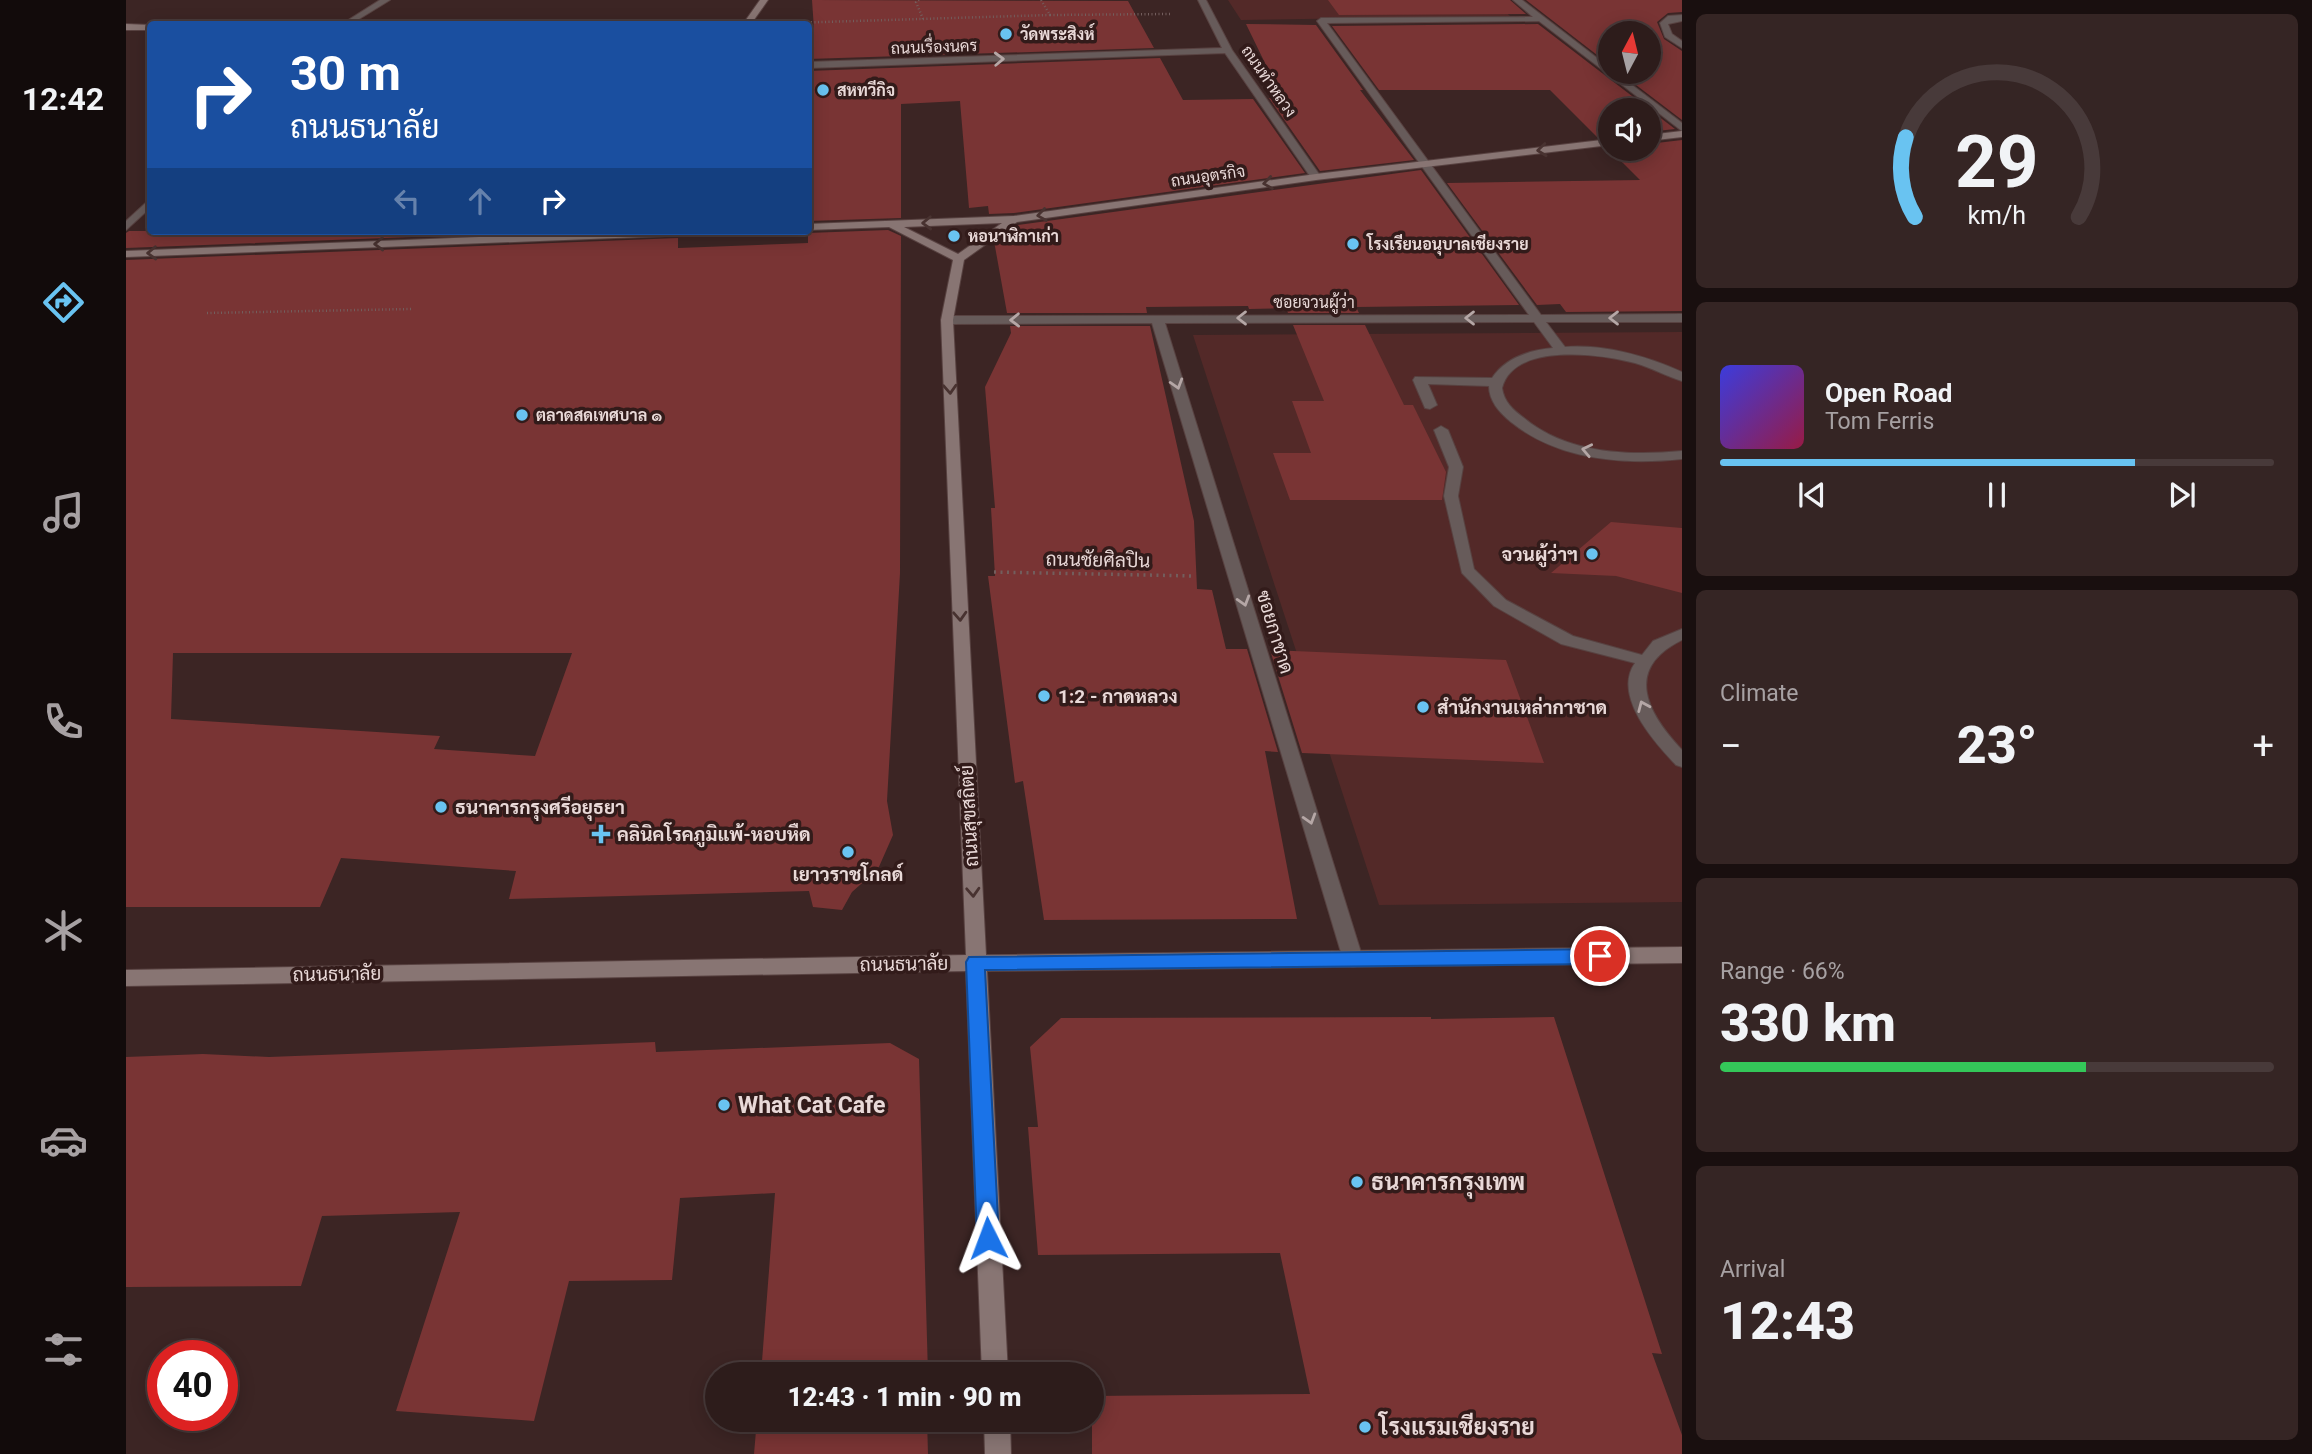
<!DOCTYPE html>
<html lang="en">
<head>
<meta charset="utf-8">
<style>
	body { margin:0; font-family:Roboto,Sarabun,sans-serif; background:#352524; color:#f1f3f6; height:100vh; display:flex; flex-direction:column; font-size:26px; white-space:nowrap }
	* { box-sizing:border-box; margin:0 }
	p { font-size:23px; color:#a7a1a3 }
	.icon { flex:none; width:38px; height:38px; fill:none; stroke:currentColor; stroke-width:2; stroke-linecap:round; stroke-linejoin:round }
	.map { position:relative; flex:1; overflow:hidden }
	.side { display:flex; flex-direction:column; gap:14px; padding:14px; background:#190f0f; width:630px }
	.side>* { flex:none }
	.banner { position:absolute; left:21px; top:21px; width:665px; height:214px; border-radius:7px; box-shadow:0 4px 18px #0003,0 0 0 2px #483a3a; background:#1a4fa0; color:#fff; overflow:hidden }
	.needle { width:46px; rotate:7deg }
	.fabs { position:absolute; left:1472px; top:21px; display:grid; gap:14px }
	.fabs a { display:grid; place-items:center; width:63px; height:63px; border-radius:50%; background:#2d1c1b; box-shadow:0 4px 18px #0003,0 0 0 2px #483a3a; font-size:35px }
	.speed { position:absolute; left:21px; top:1340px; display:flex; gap:14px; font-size:35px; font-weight:700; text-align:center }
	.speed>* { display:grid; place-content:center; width:91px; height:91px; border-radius:50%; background:#2d1c1b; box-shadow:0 4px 18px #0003,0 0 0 2px #483a3a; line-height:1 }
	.speed .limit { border:10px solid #d22; background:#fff; color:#111 }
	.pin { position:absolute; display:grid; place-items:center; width:60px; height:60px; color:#fff; margin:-30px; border:4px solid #fff; border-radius:50%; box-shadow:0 2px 7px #0007 }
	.me { position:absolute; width:77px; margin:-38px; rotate:357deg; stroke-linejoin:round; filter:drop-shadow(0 0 5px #0008) }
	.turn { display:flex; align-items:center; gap:24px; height:147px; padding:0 28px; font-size:32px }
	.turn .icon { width:91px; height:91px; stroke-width:2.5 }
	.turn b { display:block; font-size:49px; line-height:60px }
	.lanes { display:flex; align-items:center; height:66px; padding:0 28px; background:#0003; justify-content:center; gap:35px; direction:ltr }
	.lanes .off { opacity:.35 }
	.big { font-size:52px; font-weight:800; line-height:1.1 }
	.side .card { flex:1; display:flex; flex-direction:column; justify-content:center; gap:10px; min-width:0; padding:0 24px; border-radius:10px; background:#352524 }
	.side .dial { align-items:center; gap:0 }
	.dial svg { height:182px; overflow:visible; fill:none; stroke:#483a3a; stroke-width:7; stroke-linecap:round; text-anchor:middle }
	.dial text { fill:#f1f3f6; stroke:none }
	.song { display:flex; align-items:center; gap:21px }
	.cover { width:84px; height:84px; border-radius:10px; background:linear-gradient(135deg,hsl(240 70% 55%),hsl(340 70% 35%)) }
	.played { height:7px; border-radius:4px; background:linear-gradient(90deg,#69c3f1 75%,#483a3a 75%) }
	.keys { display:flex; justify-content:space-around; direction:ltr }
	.heat { display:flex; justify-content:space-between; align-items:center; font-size:38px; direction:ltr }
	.charge { height:10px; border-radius:5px; background:linear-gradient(90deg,#34c759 66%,#483a3a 0) }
	.trip { position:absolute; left:579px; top:1362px; width:399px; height:70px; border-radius:35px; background:#2d1c1b; box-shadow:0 4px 18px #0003,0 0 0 2px #483a3a; font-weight:800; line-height:70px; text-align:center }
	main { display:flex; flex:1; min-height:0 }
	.menu { display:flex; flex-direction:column; width:126px; justify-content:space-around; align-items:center; background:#120b0b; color:#a7a1a3 }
	.menu .icon { width:49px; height:49px }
	.menu .current { color:#69c3f1 }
	.menu b { font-size:32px; color:#f1f3f6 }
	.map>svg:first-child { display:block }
</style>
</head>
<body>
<main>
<nav class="menu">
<b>12:42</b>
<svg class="icon current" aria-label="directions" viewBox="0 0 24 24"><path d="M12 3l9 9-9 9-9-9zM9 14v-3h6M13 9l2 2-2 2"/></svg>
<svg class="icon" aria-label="music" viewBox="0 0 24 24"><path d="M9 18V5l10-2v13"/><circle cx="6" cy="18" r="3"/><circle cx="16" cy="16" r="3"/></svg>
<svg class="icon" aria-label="phone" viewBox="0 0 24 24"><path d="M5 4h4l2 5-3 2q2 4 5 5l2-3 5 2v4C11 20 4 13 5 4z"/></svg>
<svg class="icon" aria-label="climate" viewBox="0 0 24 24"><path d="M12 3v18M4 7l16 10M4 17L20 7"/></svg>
<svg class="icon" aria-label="car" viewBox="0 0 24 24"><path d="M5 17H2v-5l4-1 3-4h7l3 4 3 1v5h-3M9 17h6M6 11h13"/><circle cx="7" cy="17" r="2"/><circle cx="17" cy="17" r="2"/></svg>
<svg class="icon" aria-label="filters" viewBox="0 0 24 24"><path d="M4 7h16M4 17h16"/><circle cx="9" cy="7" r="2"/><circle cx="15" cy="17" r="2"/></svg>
</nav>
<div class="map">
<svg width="1556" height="1454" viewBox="0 0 1556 1454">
	<rect width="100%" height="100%" fill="#3c2524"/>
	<path fill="#532928" d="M 1102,0 L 1366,0 L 1384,16 L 1115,20 Z
		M 1556,332 L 1556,902 L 1253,905 L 1067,335 Z"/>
	<path fill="#793434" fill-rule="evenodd" d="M 686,0 L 1002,1 L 1028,48 L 682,59 L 682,28 L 688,29 Z
		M 1202,0 L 1384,0 L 1400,14 L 1213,15 Z
		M 1400,0 L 1556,0 L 1556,12 L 1542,13 L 1531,22 L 1538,39 L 1556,51 L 1556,120 L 1493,72 L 1522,72 L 1522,33 L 1484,33 L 1484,65 Z
		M 1120,24 L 1190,25 L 1237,90 L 1234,90 L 1288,160 L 1194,171 L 1143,98 L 1156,98 Z
		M 1412,24 L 1549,129 L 1522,132 L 1522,110 L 1484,110 L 1484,136 L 1472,138 L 1424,90 L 1253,90 L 1206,26 Z
		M 1034,58 L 1057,100 L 1127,99 L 1179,173 L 888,213 L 863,214 L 862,206 L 843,208 L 834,101 L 775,104 L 775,218 L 682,221 L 682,71 Z
		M 1556,140 L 1556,311 L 1440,312 L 1434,304 L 1411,305 L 1321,183 L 1514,180 L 1482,148 L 1522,149 L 1522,144 Z
		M 1295,170 L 1393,305 L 1230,307 L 1233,313 L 1162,313 L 1160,308 L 1123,309 L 1122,306 L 1020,307 L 1021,313 L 881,313 L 868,241 L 892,225 Z
		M 762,230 L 775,236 L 774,573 L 761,801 L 767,835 L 752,869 L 726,892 L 716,910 L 687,907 L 683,891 L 383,899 L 390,871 L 215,858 L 194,907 L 0,907 L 0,260 L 552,238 L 552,248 L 682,243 L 682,233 ZM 47,653 L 446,653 L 409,756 L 308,749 L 314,736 L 45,719 Z
		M 3,231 L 439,231 L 0,248 L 0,233 Z
		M 1167,325 L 1239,325 L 1278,405 L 1287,405 L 1320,472 L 1316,500 L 1164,500 L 1147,453 L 1185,453 L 1166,401 L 1198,401 Z
		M 884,326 L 1024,326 L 1068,521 L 1071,589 L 1086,590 L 1100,649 L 1121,649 L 1152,752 L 1139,751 L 1171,919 L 918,920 L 897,781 L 889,783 L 862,576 L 869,576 L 865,508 L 869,508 L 859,387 L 885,333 Z
		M 1485,522 L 1556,528 L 1556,593 L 1490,576 L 1425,573 Z
		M 1144,650 L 1380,660 L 1418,763 L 1176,753 Z
		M 1305,1017 L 1305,1019 L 1428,1017 L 1536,1354 L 1526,1353 L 1556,1435 L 1556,1454 L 966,1454 L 966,1396 L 1184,1394 L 1154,1253 L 912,1255 L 902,1127 L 912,1127 L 904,1047 L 935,1018 Z
		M 529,1042 L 530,1052 L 764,1043 L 793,1059 L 802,1374 L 635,1374 L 649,1193 L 554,1198 L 546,1280 L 443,1281 L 408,1421 L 270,1411 L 334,1212 L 196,1216 L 175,1286 L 0,1287 L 0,1057 L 77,1054 L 143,1057 Z
		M 631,1419 L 801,1419 L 802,1454 L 628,1454 Z"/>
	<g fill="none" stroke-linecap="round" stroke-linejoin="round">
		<g stroke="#584241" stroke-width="2">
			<path id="lane" d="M 254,0 L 264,0 L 225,24 L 216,24 Z
				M 1387,0 L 1396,0 L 1484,68 L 1484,72 L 1489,72 L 1556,123 L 1556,131 L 1413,21 L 1201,23 L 1415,315 L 1556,314 L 1556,322 L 1420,322 L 1439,347 C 1478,344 1521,356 1556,372 L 1556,381 C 1540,376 1526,368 1509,363 C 1474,354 1388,342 1376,388 C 1378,402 1387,410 1398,418 C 1441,454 1503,456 1556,451 L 1556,459 C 1498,465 1432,460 1385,422 C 1373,412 1363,401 1363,386 L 1302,384 L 1311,405 L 1304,409 L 1299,408 L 1287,380 L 1289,377 L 1366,378 C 1379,358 1404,350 1427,348 L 1408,322 L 1039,323 L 1237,959 L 1234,965 L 1227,967 L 1220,965 L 1217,959 L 1026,323 L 821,324 L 815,320 L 821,316 L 1403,315 L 1191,21 L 1195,18 L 1407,17 Z
				M 1556,15 L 1556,21 L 1542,24 L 1546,34 L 1556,41 L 1556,48 L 1539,37 L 1534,23 L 1542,16 Z
				M 24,199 L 24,208 L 0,230 L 0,221 Z
				M 1315,426 L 1322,430 L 1337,467 L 1332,496 L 1348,569 L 1380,600 L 1447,636 L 1516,655 L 1527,641 L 1556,629 L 1556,640 C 1497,669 1521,713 1556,750 L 1556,767 L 1550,765 C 1529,743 1486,696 1509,663 L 1435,644 L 1368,606 L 1336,573 L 1318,496 L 1323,467 L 1308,430 Z"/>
		</g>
		<g stroke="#584241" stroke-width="2">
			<path id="street" d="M 1072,0 L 1080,0 L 1106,50 L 1195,177 L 1194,179 L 1186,179 L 1099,53 L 682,68 L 682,62 L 1096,48 Z"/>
		</g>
		<g stroke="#584241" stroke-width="2">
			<path id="secondary" d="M 634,0 L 642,0 L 625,24 L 617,24 Z
				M 0,24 L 24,25 L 24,30 L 0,30 Z
				M 1556,131 L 1556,137 L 1522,141 L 1522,135 Z
				M 1484,139 L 1484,145 L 1190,180 L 891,222 L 838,260 L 827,320 L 860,955 L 1556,947 L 1556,963 L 861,971 L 882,1374 L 856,1374 L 840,971 L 0,986 L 0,970 L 840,955 L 815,320 L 827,260 L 763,227 L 682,230 L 682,224 L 888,216 L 1190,174 ZM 876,223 L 832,254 L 778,227 Z
				M 505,231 L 597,231 L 591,234 L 0,257 L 0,251 Z
				M 858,1419 L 884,1419 L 885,1454 L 859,1454 Z"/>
		</g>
		<path stroke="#735e5d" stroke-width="2.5" stroke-dasharray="1 2.5" stroke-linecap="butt" d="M 793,0 L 790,2 L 797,19
			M 924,15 L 1045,14
			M 664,23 L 924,15 L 915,0
			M 81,313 L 285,309"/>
		<path stroke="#735e5d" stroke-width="3.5" stroke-dasharray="2 4.5" stroke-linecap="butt" d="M 868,572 L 1069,576"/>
		<use href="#lane" fill="#675b5a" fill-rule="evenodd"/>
		<use href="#street" fill="#675b5a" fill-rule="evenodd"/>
		<use href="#secondary" fill="#887573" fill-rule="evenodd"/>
	</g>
	<defs><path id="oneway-chevron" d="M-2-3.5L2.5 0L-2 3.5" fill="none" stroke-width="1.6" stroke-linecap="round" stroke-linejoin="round" transform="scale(1.75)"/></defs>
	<g stroke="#b5a7a6">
		<use href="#oneway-chevron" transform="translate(873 59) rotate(-2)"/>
		<use href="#oneway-chevron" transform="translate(1116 318) rotate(180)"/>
		<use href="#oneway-chevron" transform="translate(1344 318) rotate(180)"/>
		<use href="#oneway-chevron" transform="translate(1488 318) rotate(180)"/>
		<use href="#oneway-chevron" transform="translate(889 320) rotate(179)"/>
		<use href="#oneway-chevron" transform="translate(1051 384) rotate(73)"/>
		<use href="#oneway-chevron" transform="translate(1461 450) rotate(-168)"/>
		<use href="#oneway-chevron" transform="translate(1118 601) rotate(73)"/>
		<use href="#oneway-chevron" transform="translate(1517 706) rotate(-113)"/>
		<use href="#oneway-chevron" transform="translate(1184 819) rotate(73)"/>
	</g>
	<g stroke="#483230">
		<use href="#oneway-chevron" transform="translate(1416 150) rotate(174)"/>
		<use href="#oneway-chevron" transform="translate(1142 183) rotate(172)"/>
		<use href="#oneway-chevron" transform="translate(916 215) rotate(172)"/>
		<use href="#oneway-chevron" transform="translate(801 223) rotate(178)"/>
		<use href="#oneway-chevron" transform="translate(253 244) rotate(178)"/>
		<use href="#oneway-chevron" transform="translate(26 253) rotate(178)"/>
		<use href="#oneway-chevron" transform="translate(824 389) rotate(87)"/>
		<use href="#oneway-chevron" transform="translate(834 616) rotate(87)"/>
		<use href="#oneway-chevron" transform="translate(847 892) rotate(87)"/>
	</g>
	<path fill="#1a73e8" stroke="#114b97" stroke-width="2" d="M 1474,949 L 1480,951 L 1483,956 L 1480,961 L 1474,964 L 859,970 L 873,1238 L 870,1245 L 862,1248 L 855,1245 L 851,1238 L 840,962 L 843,957 Z"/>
	<g fill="#69c3f1" stroke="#321b1a" stroke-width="2.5">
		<circle cx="880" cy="34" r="7"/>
		<circle cx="697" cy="90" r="7"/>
		<circle cx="828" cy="236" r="7"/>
		<circle cx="1227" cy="244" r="7"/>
		<circle cx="396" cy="415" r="7"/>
		<circle cx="1466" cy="554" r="7"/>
		<circle cx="918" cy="696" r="7"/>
		<circle cx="1297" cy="707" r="7"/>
		<circle cx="315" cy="807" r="7"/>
		<path d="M471.5 823.5h7v7h7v7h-7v7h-7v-7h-7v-7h7z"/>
		<circle cx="722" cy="852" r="7"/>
		<circle cx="598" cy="1105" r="7"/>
		<circle cx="1231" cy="1182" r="7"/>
		<circle cx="1239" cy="1427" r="7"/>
	</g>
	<g text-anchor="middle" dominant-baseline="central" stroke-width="7" stroke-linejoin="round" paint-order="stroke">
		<g font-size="16" font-weight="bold" fill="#e9d9d8" stroke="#321b1a" text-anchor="start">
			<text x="894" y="34">วัดพระสิงห์</text>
			<text x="711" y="90">สหทวีกิจ</text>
			<text x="842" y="236">หอนาฬิกาเก่า</text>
			<text x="1241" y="244">โรงเรียนอนุบาลเชียงราย</text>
			<text x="410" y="415">ตลาดสดเทศบาล ๑</text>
		</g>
		<g font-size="16" fill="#e9d9d8" stroke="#321b1a">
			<text transform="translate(808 47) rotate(-2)">ถนนเรื่องนคร</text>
			<text transform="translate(1143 81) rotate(55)">ถนนทำหลวง</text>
			<text transform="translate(1082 176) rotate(-8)">ถนนอุตรกิจ</text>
			<text x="1188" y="302">ซอยจวนผู้ว่า</text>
		</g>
		<g font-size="19" font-weight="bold" fill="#e9d9d8" stroke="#321b1a" text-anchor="start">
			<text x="1452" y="554" text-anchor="end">จวนผู้ว่าฯ</text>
			<text x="932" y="696">1:2 - กาดหลวง</text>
			<text x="1311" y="707">สำนักงานเหล่ากาชาด</text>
			<text x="329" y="807">ธนาคารกรุงศรีอยุธยา</text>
			<text x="491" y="834">คลินิคโรคภูมิแพ้-หอบหืด</text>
			<text x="722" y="874" text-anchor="middle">เยาวราชโกลด์</text>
		</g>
		<g font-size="19" fill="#e9d9d8" stroke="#321b1a">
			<text transform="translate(972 560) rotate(1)">ถนนชัยศิลปิน</text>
			<text transform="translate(1149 632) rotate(73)">ซอยกาชาด</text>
			<text transform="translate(843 816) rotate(-93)">ถนนสุขสถิตย์</text>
			<text transform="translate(778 964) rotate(-1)">ถนนธนาลัย</text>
			<text transform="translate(211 974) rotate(-1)">ถนนธนาลัย</text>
		</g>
		<g font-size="23" font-weight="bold" fill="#e9d9d8" stroke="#321b1a" text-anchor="start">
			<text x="612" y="1105">What Cat Cafe</text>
			<text x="1245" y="1182">ธนาคารกรุงเทพ</text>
			<text x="1253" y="1427">โรงแรมเชียงราย</text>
		</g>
	</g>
</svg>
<div class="fabs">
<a><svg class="needle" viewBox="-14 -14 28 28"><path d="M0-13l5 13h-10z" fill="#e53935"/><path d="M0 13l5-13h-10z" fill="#a7a1a3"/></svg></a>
<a><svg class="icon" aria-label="sound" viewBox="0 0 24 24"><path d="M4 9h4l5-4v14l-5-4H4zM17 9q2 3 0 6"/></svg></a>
</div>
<div class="speed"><div class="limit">40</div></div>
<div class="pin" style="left:1474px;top:956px;background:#d93025"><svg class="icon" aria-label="arrive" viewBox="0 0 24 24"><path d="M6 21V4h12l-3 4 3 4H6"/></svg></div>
<svg class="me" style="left:862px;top:1238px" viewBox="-20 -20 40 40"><path d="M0-17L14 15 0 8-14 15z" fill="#1a73e8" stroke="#fff" stroke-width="4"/></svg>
<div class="trip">12:43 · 1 min · 90 m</div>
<div class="banner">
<div class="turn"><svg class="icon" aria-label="right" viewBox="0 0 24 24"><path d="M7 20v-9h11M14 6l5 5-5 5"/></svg><div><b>30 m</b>ถนนธนาลัย</div></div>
<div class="lanes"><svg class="icon off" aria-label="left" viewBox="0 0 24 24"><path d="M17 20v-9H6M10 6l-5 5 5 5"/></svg><svg class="icon off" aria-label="ahead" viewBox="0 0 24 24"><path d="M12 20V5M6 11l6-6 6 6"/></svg><svg class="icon" aria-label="right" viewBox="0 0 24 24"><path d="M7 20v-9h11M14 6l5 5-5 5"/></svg></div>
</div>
</div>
<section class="side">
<div class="card dial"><svg viewBox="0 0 100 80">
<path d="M14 69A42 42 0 1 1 86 69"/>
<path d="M14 69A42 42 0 0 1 10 34" stroke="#69c3f1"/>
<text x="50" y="56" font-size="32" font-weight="700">29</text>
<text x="50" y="72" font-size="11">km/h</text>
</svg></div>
<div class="card">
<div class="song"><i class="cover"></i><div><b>Open Road</b><p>Tom Ferris</p></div></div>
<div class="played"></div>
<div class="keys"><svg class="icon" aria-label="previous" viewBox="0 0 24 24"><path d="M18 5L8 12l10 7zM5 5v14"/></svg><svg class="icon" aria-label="pause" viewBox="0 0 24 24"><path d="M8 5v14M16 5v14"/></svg><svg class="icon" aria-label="next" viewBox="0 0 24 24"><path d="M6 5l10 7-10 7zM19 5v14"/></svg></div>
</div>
<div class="card"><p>Climate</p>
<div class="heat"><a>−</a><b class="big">23°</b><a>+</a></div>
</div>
<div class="card"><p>Range · 66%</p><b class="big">330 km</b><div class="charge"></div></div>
<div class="card"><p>Arrival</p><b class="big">12:43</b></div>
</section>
</main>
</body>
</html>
